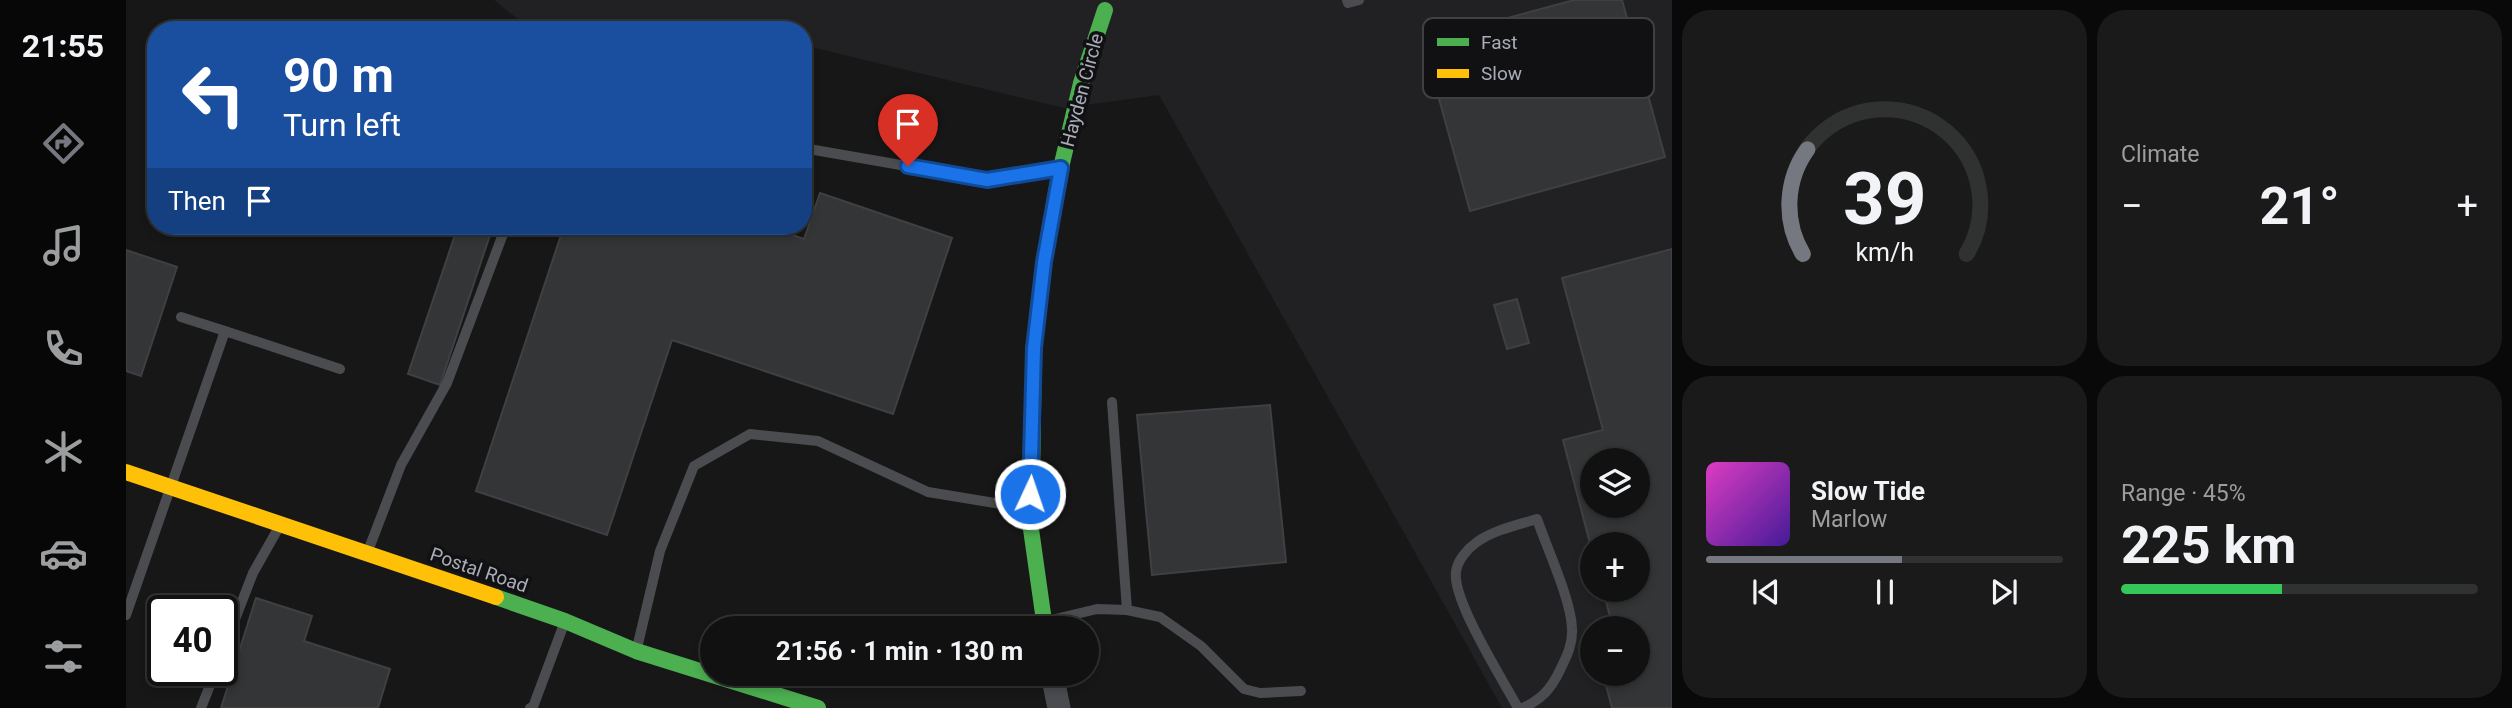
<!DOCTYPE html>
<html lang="en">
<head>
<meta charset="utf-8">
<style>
	body { margin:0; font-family:Roboto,sans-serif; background:#1a1a1a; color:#f1f3f6; height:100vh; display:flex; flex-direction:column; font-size:26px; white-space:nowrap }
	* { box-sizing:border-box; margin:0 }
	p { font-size:23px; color:#9c9d9f }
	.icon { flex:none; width:38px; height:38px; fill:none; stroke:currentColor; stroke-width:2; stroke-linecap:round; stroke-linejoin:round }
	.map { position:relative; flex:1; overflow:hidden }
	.drawer { display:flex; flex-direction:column; gap:10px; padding:10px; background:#090909; width:840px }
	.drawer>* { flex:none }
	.top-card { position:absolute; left:21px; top:21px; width:665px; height:214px; border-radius:28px; box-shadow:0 4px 10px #0003,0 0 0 2px #303131; background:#1a4fa0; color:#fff; overflow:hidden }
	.fabs { position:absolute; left:1454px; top:448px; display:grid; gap:14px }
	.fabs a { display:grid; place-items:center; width:70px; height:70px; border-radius:50%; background:#111; box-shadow:0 4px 10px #0003,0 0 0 2px #303131; font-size:35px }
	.speed { position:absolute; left:21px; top:595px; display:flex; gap:14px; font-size:35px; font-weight:700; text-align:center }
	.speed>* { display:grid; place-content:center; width:91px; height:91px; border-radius:50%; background:#111; box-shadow:0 4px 10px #0003,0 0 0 2px #303131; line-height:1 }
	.speed .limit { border:4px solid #111; border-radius:10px; background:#fff; color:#111 }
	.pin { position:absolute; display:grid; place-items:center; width:60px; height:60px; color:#fff; margin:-72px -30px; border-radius:50% 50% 50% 0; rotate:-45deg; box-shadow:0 0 7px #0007 }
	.pin .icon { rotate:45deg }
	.me { position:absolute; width:77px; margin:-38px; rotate:3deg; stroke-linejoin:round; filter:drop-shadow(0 0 5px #0008) }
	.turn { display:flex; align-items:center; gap:24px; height:147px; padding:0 21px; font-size:32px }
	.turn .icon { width:91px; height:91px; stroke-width:2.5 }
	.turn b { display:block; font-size:49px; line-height:60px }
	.then { display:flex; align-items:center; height:66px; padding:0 21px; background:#0003; gap:14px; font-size:26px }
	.big { font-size:52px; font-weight:700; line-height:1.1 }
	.drawer .card { flex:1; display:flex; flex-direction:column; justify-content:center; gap:10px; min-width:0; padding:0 24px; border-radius:28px; background:#1a1a1a }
	.drawer .dial { align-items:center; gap:0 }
	.dial svg { height:182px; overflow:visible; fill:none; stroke:#303131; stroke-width:7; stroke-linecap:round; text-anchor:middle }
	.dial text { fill:#f1f3f6; stroke:none }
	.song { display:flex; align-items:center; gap:21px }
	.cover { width:84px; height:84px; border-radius:10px; background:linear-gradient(135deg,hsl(310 70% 55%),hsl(260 70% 35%)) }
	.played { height:7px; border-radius:4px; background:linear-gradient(90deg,#757880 55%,#303131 55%) }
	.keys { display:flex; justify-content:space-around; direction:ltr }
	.heat { display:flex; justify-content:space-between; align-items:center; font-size:38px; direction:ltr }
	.charge { height:10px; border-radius:5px; background:linear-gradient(90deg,#34c759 45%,#303131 0) }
	.drawer .tiles { flex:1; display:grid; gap:10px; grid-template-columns:repeat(2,1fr) }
	.trip { position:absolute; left:574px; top:616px; width:399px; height:70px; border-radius:35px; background:#111; box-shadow:0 4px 10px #0003,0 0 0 2px #303131; font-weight:700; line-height:70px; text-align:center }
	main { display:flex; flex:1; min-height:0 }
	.tabs { display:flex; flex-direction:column; width:126px; justify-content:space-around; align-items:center; background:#070707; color:#9c9d9f }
	.tabs .icon { width:49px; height:49px }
	.tabs .current { color:#757880 }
	.tabs b { font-size:32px; color:#f1f3f6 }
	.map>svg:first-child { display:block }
</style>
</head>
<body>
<main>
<nav class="tabs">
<b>21:55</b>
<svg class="icon current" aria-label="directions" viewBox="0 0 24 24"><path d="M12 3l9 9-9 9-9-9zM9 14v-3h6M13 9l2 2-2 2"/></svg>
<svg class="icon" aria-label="music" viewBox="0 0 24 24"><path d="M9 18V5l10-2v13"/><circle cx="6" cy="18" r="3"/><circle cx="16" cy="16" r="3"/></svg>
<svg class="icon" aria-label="phone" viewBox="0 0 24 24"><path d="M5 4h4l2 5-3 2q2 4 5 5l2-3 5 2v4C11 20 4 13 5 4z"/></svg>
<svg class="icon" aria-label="climate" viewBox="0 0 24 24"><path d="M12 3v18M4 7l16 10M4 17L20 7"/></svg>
<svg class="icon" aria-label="car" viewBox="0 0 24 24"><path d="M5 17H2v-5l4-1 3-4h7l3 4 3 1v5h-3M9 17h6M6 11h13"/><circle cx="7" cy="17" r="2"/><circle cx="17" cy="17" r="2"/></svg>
<svg class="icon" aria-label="filters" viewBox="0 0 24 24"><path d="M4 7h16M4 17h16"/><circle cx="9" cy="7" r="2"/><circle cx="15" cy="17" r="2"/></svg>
</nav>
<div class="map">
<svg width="1546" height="708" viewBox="0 0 1546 708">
	<rect width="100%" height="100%" fill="#171717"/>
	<path fill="#212124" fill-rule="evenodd" d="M 368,0 L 1546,0 L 1546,708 L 1376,708 L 1033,95 L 938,108 L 677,45 L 677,30 L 405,30 ZM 1466,460 L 1512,460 L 1512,506 L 1466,506 ZM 1466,544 L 1512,544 L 1512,590 L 1466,590 ZM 1466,628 L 1512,628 L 1512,674 L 1466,674 Z"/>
	<path fill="#343537" stroke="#3f4043" stroke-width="2" fill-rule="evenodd" d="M 1448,0 L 1496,0 L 1539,157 L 1344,211 L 1297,41 Z
		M 694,193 L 826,238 L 767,414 L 546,340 L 481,535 L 350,491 L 438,226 L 640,226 L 678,239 Z
		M 332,226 L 367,226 L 314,385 L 282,374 Z
		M 1546,249 L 1546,708 L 1486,708 L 1477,674 L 1512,674 L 1512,628 L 1487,628 L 1477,590 L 1512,590 L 1512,544 L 1466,544 L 1466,551 L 1437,440 L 1477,430 L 1436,278 ZM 1466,460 L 1512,460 L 1512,506 L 1466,506 Z
		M 0,250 L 51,267 L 15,376 L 0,371 Z
		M 1391,299 L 1403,343 L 1381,349 L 1368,305 Z
		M 1144,405 L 1160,562 L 1026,575 L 1011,415 Z
		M 130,598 L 186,616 L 178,641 L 264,669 L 252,708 L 95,708 Z"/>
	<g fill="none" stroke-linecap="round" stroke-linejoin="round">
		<path stroke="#4b4c50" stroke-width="10" d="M 1221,0 L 1222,3 L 1233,0
			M 677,148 L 861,180 L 930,169
			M 55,317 L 99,331
			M 986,402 L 1001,610
			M 242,551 L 275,465 L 321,383 L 380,226
			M 0,615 L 99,331 L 214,369
			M 921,621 L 971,609 L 1001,610 L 1034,617 L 1075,646 L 1118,689 L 1134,693 L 1175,691
			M 511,648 L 534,551 L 568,466 L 624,434 L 692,441 L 802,492 L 899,508
			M 96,653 L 127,573 L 153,527
			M 75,708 L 90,670
			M 404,708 L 407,707 L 438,624
			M 1392,708 C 1377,680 1326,600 1330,572 C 1331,561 1341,549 1351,542 C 1368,530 1391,525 1411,519 C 1421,548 1445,600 1446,628 C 1447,644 1441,656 1434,670 C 1425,689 1416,699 1397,708"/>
		<path stroke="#4b4c50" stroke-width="23" d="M 926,674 L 933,708"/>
		<path stroke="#4caf50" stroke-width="16" d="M 370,597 L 439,621 L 510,651 L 692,708
			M 919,628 L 902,508 L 906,479 L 908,348 L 918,262 L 933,176 L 955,83 L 979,10"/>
		<path stroke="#ffc107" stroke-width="16" d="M 0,472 L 370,597"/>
	</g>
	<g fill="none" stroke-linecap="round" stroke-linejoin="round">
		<g stroke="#114b97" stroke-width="18">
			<path id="route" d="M 782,166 L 861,180 L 935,168 L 918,262 L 908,348 L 904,494"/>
		</g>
		<use href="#route" stroke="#1a73e8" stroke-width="12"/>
	</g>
	<g text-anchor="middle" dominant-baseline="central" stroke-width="7" stroke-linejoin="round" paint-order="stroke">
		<g font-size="19" fill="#a8adb8" stroke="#111113">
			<text transform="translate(956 90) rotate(-75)">Hayden Circle</text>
			<text transform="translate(353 570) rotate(19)">Postal Road</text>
		</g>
	</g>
	<rect x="1297" y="18" width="231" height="80" rx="10" fill="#111113" stroke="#3e4045" stroke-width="2"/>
	<rect x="1311" y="38" width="32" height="8" fill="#4caf50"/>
	<rect x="1311" y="69" width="32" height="9" fill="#ffc107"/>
	<g font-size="19" fill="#a8adb8">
		<text x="1355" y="49">Fast</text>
		<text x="1355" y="80">Slow</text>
	</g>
</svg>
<div class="fabs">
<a><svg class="icon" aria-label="layers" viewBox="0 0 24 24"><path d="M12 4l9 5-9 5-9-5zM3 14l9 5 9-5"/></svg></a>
<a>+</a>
<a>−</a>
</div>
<div class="speed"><div class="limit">40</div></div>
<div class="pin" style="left:782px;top:166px;background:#d93025"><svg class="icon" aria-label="arrive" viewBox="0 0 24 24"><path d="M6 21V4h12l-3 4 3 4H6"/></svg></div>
<svg class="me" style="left:904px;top:494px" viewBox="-20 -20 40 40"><circle r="17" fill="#1a73e8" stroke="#fff" stroke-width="3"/><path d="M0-11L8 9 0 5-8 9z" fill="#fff"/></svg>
<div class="trip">21:56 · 1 min · 130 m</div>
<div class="top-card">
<div class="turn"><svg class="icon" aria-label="left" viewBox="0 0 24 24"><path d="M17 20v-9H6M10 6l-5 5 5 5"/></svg><div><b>90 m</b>Turn left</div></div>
<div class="then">Then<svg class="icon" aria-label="arrive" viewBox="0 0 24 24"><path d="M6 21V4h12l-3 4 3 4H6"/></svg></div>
</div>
</div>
<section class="drawer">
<div class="tiles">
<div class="card dial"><svg viewBox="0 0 100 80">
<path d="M14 69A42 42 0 1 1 86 69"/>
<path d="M14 69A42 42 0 0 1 16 23" stroke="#757880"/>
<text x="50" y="56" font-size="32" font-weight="700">39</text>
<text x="50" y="72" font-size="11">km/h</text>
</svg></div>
<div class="card"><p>Climate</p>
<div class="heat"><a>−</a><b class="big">21°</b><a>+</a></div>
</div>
<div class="card">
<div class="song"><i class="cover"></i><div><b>Slow Tide</b><p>Marlow</p></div></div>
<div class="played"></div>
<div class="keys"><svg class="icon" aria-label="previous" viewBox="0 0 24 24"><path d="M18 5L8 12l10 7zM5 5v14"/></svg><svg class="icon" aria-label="pause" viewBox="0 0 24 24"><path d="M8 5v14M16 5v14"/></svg><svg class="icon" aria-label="next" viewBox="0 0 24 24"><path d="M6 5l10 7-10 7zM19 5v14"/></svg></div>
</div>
<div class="card"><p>Range · 45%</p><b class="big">225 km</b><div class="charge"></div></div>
</div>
</section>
</main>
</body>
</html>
